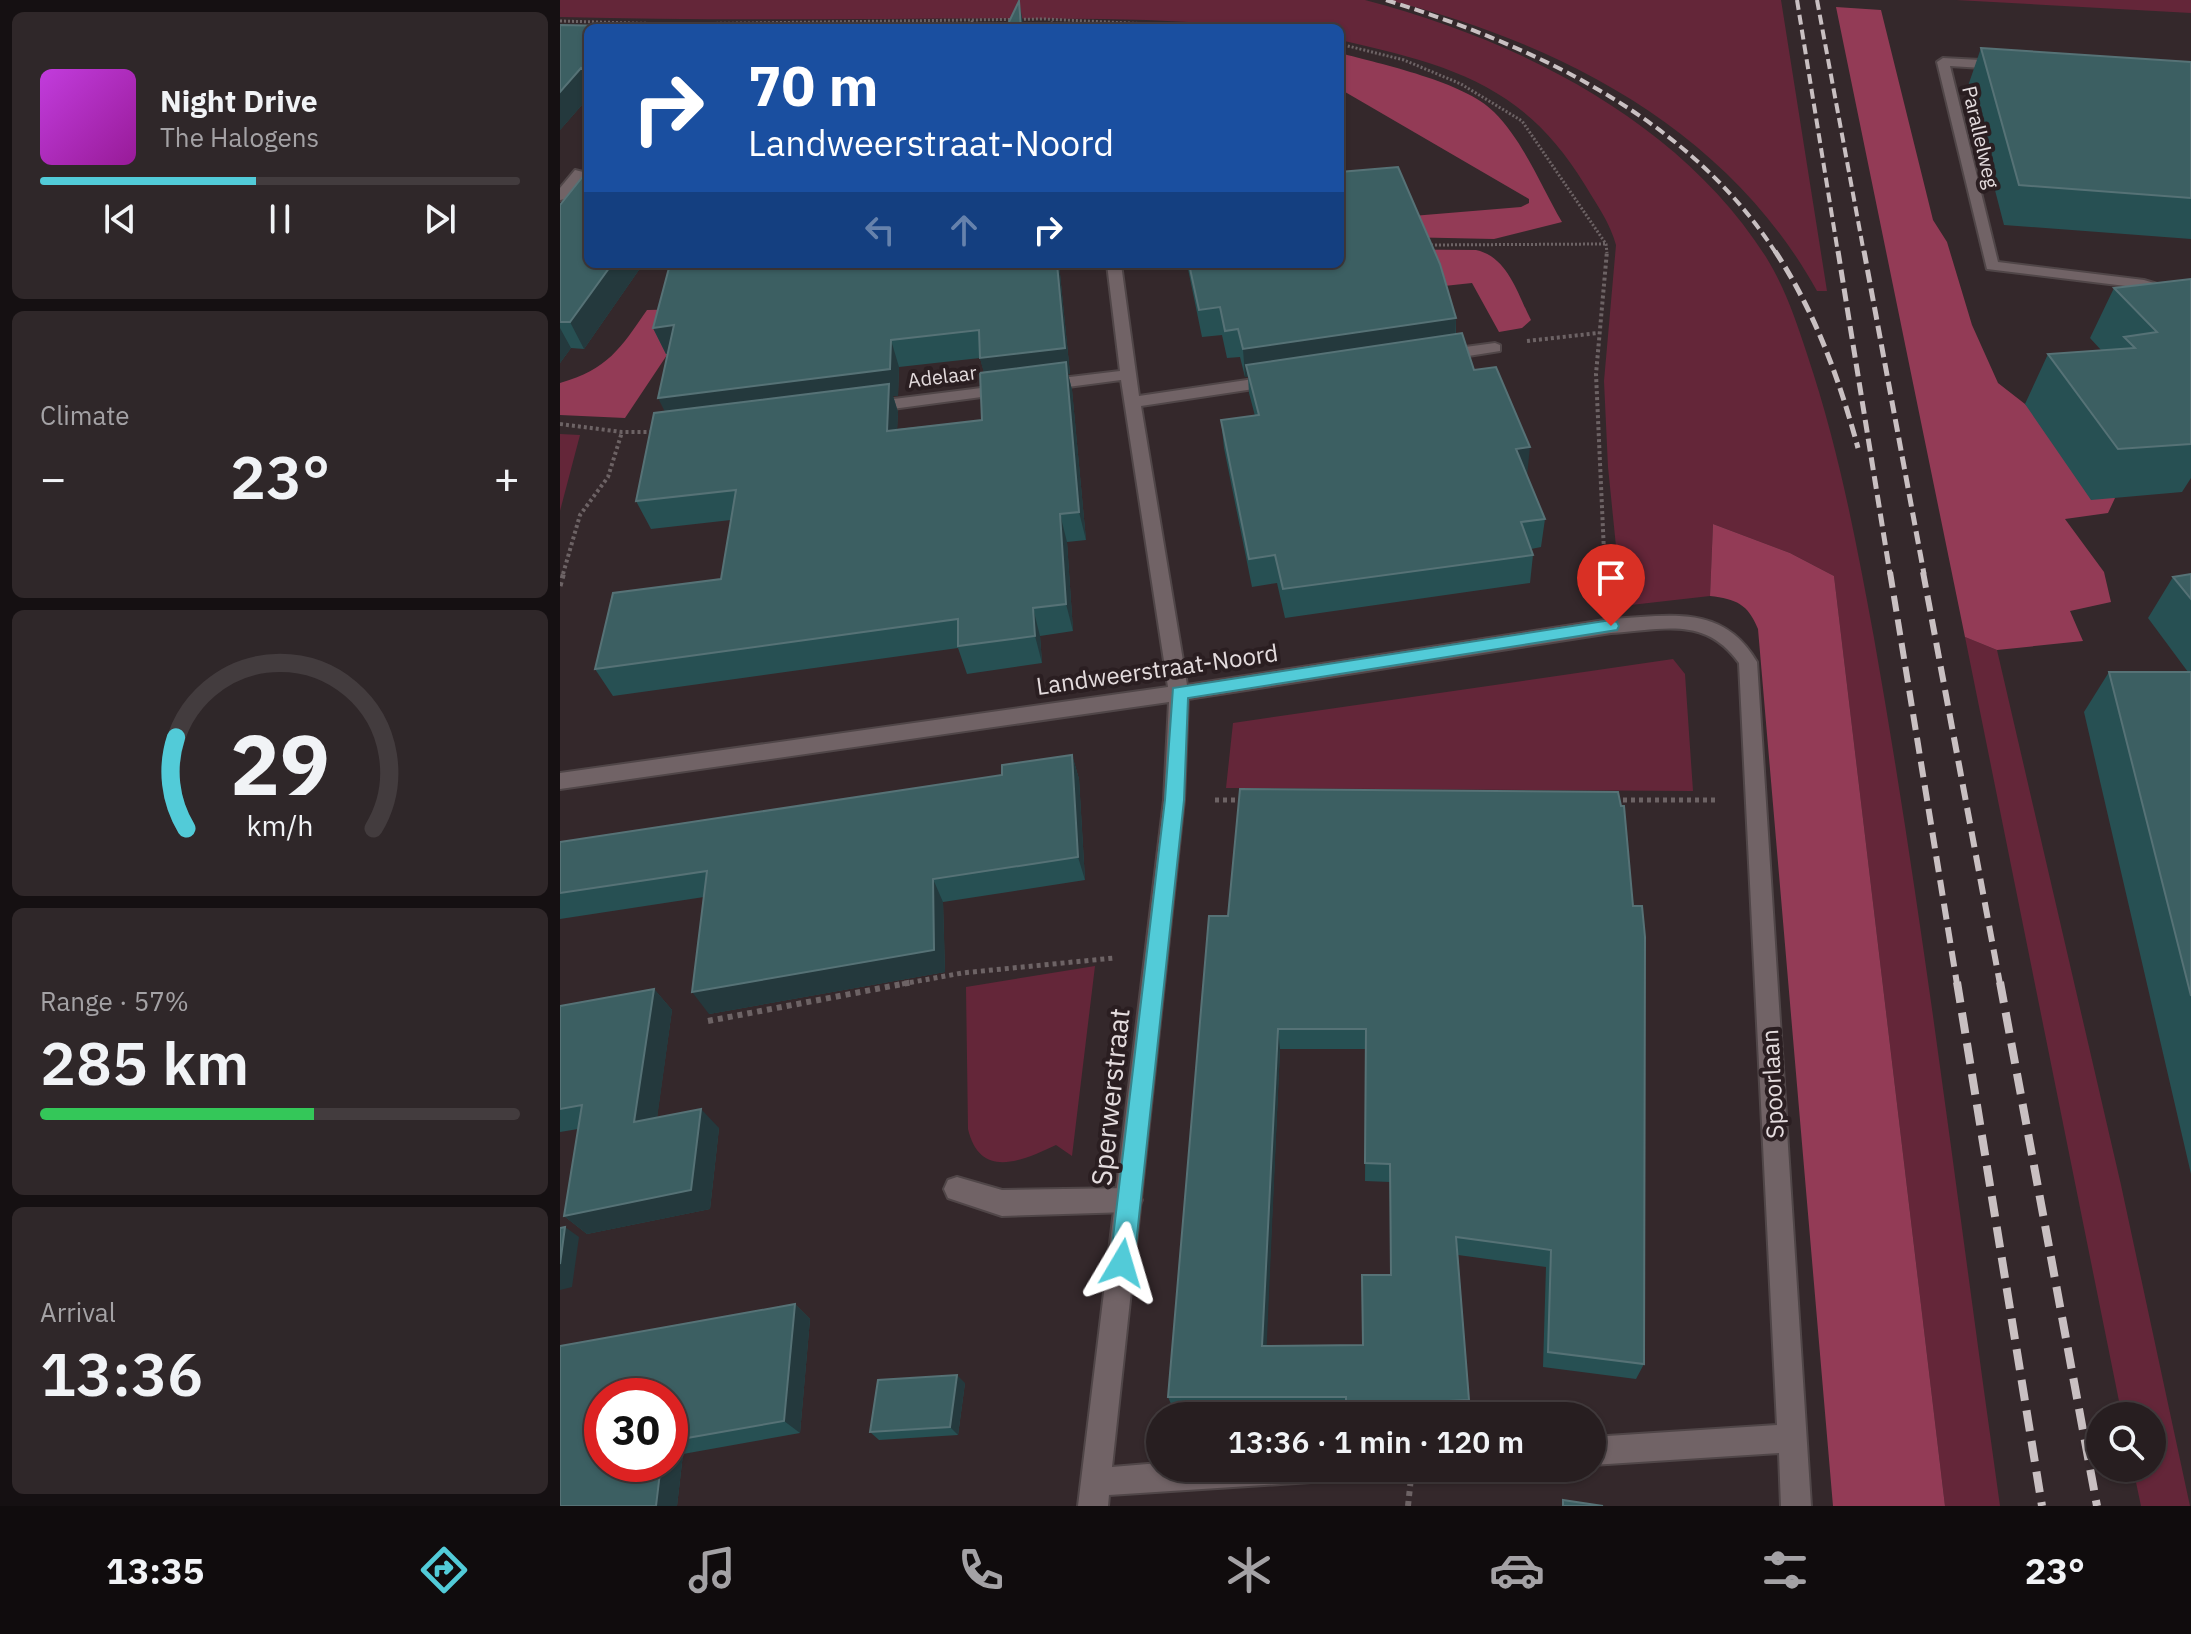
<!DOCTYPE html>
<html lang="en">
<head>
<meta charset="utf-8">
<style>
	body { margin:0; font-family:"IBM Plex Sans",sans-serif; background:#2f2729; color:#f1f3f6; height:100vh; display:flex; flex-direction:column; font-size:30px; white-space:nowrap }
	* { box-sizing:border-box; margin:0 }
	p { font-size:26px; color:#a4a2a5 }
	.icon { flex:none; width:44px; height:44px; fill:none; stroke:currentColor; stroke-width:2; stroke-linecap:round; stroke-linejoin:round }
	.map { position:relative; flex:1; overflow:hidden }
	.details { display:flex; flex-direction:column; gap:12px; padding:12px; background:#151012; width:560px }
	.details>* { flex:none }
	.top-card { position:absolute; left:24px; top:24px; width:760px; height:244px; border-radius:12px; box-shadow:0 2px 6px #0004,0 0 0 2px #433c3e; background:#1a4fa0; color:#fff; overflow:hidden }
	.buttons { position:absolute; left:1526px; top:1402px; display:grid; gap:16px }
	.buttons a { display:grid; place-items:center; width:80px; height:80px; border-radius:50%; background:#271e20; box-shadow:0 2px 6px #0004,0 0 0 2px #433c3e; font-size:40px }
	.speed { position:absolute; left:24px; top:1378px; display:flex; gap:16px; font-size:40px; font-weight:700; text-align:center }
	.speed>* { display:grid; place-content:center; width:104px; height:104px; border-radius:50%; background:#271e20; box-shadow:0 2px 6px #0004,0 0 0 2px #433c3e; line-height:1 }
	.speed .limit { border:12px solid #d22; background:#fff; color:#111 }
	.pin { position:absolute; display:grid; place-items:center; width:68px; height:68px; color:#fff; margin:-82px -34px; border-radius:50% 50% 50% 0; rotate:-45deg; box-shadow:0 0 8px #0007 }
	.pin .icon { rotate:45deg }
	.me { position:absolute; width:88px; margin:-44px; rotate:7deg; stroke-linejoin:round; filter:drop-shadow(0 0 6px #0008) }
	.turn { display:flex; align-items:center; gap:28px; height:168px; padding:0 32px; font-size:36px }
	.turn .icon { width:104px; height:104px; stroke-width:2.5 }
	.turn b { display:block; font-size:56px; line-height:68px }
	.lanes { display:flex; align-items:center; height:76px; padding:0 32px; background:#0003; justify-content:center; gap:40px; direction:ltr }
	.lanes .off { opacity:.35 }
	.big { font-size:60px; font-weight:600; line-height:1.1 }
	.details .tile { flex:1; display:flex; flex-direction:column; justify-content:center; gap:12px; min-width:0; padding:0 28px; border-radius:12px; background:#2f2729 }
	.details .dial { align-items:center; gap:0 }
	.dial svg { height:208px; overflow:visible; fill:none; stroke:#433c3e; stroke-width:7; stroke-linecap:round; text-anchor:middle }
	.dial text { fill:#f1f3f6; stroke:none }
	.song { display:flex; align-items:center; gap:24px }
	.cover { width:96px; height:96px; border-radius:12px; background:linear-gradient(135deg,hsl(290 70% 55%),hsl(300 70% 35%)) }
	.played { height:8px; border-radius:4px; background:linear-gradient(90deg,#52cbd8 45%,#433c3e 45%) }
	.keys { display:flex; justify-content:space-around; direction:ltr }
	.heat { display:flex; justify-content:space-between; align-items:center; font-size:44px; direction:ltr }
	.charge { height:12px; border-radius:6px; background:linear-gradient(90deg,#34c759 57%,#433c3e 0) }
	.trip { position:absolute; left:586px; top:1402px; width:460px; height:80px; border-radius:40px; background:#271e20; box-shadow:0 2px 6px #0004,0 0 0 2px #433c3e; font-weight:600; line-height:80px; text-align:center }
	.menu { display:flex; height:128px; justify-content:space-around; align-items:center; background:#100c0d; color:#a4a2a5 }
	.menu .icon { width:56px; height:56px }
	.menu .active { color:#52cbd8 }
	.menu b { font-size:36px; color:#f1f3f6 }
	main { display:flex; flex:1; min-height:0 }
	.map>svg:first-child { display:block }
</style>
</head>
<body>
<main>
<section class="details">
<div class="tile">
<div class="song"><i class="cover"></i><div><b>Night Drive</b><p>The Halogens</p></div></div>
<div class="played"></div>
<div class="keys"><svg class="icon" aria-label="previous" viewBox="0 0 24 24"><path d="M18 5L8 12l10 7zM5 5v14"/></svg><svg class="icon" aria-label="pause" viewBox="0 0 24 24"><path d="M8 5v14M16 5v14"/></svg><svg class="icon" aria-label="next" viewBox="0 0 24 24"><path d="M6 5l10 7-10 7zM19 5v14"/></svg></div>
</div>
<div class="tile"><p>Climate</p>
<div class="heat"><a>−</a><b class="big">23°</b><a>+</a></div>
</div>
<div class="tile dial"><svg viewBox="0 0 100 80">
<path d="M14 69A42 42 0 1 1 86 69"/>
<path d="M14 69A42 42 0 0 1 10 34" stroke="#52cbd8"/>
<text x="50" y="56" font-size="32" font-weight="700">29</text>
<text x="50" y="72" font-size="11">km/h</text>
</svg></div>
<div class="tile"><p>Range · 57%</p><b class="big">285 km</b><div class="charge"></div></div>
<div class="tile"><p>Arrival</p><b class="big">13:36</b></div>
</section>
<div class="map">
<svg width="1631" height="1506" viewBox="0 0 1631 1506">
	<rect width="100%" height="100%" fill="#34282b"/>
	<path fill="#642639" d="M 0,0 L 805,0 C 958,40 1119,120 1206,257 C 1225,288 1236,320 1247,354 C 1279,449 1296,541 1314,638 C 1365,926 1399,1217 1440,1506 L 1385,1506 L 1274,576 L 1230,553 L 1153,524 L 1150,596 L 1062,606 L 1048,467 L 1044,381 L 1056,245 C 1050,223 1037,205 1025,185 C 964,84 889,65 780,40 L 780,28 C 701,28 623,20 544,19 C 363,17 182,22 0,17 Z
		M 828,0 L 1221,0 L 1267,291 L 1257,291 C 1168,130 1001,43 828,0 Z
		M 1396,0 L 1631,0 L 1631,13 Z
		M 0,434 L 20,435 L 0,511 Z
		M 1405,637 L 1437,650 L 1561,1185 L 1630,1506 L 1581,1506 L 1573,1468 L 1592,1468 L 1592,1416 L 1562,1416 Z
		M 1113,659 L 1125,674 L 1133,791 L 666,788 L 673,723 Z
		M 535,966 L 512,1156 L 496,1145 C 462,1161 420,1180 408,1129 L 406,987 Z"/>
	<path fill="#933b56" d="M 1276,7 L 1321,10 L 1373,220 L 1387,242 L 1412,325 L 1438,383 L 1465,404 L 1555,498 L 1548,513 L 1505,519 L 1544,572 L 1551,602 L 1510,611 L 1523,641 L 1437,650 L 1405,637 Z
		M 780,53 C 821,64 905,82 934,112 C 964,142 981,186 1002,222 L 934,239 L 793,236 L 780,222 L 961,207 L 969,203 L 969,199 L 780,89 Z
		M 780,249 L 916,250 C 948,257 957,293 971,320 L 962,328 L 939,332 L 912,283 L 726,303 L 780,264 Z
		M 131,309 L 111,349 L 65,418 L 0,415 L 0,383 C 48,369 60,349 87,310 Z
		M 1153,524 L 1230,553 L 1274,576 L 1385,1506 L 1273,1506 L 1198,629 C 1188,604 1176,599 1150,596 Z"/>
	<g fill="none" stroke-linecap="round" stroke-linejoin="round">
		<g stroke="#504648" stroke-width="4">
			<path id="service" d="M 1383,58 L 1439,61 L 1445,65 L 1439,69 L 1390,66 L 1438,262 L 1584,280 L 1631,294 L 1631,303 L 1582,288 L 1427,269 L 1377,62 Z
				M 397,1177 L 442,1190 L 569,1188 L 578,1191 L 582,1200 L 578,1209 L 569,1212 L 442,1216 L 388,1198 L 384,1189 L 388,1180 Z"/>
		</g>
		<g stroke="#504648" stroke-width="4">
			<path id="minor" d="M 15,170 L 27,173 L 5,199 L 0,200 L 0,188 Z
				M 547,264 L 561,264 L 579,396 L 713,376 L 721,381 L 713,386 L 581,406 L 627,685 L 1051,619 C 1109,616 1163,603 1197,662 L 1251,1506 L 1221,1506 L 1219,1453 L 1032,1465 L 1032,1437 L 1217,1425 L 1179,663 C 1145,615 1102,630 1051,633 L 628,699 L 624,800 L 552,1467 L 600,1463 L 600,1468 L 765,1468 L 761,1478 L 751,1482 L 549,1495 L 548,1506 L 518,1506 L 604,800 L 609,702 L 0,789 L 0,773 L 608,687 L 561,380 L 485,390 L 477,385 L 485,380 L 560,371 Z
				M 935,343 L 940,345 L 940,351 L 883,360 L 875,355 L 883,350 Z
				M 445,385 L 453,390 L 451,393 L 310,412 L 302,407 L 310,402 Z"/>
		</g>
		<path stroke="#6d6365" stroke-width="3" stroke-dasharray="2 2" stroke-linecap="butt" d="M 0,21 L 110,24 L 484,19 L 675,28
			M 411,21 L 421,28
			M 480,28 L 494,22
			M 780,44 L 844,60 L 901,84 L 962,121 L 1046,244 L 1047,253
			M 867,245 L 1045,244"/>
		<path stroke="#6d6365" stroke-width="4" stroke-dasharray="3 3" stroke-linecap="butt" d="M 967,341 L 1038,333
			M 0,424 L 62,432 L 94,432
			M 3,574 L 20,515 L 48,477 L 62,432
			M 1045,574 L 1036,374 L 1047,251"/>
		<path stroke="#6d6365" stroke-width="5" stroke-dasharray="4 4" stroke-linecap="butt" d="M 1045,572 L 1046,590
			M 0,586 L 4,572
			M 655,800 L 685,800
			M 1055,800 L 1157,800
			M 342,984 L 402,973 L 554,958"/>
		<path stroke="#6d6365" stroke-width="6" stroke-dasharray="5 5" stroke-linecap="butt" d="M 148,1021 L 353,982
			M 848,1506 L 852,1468"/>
		<use href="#service" fill="#716366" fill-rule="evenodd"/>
		<use href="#minor" fill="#716366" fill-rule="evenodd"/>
		<path stroke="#c9c0c2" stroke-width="4" stroke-dasharray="10 5" stroke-linecap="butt" d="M 826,0 C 976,47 1128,117 1216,253
			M 1237,0 L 1278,253
			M 1257,0 L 1304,253"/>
		<path stroke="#c9c0c2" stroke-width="5" stroke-dasharray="13 6" stroke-linecap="butt" d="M 1215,251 C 1255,312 1279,378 1298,448
			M 1278,251 L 1330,574
			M 1304,251 L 1364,574"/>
		<path stroke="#c9c0c2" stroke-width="6" stroke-dasharray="16 8" stroke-linecap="butt" d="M 1330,572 L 1397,984
			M 1363,572 L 1440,984"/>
		<path stroke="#c9c0c2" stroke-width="8" stroke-dasharray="21 10" stroke-linecap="butt" d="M 1397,982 L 1482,1506
			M 1440,982 L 1537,1506"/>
	</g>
	<path fill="#275053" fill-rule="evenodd" d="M 28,28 L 28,98 L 0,130 Z
		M 1421,48 L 1631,62 L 1631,239 L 1444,225 L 1408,86 Z
		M 0,205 L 28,264 L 83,264 L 24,349 L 11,348 L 0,363 Z
		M 499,264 L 510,374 L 508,374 L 512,390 L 526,540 L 507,542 L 513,631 L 480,636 L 482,663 L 407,674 L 398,648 L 53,696 L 35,669 L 161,579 L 171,520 L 91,529 L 76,501 L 105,412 L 107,354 L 106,354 L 93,328 ZM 420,358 L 424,372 L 422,420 L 337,429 L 338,412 L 333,396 L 338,396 L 339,367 Z
		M 627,264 L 780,264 L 896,318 L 896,334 L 967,476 L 985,519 L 981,547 L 971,549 L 973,555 L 970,583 L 725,618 L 717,583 L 692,587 L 664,448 L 661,420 L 695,416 L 689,393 L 688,377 L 685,377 L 680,357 L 667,358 L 662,335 L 642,337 Z
		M 1631,279 L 1631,478 L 1622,492 L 1531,500 L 1465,404 L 1488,354 L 1541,350 L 1530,338 L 1554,288 Z
		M 1631,574 L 1631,1174 L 1524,712 L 1549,672 L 1628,672 L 1588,618 L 1613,577 Z
		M 512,755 L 519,779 L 525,880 L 383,902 L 385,972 L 149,1014 L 144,897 L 0,919 L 0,842 L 442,775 Z
		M 1073,906 L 1084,1364 L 1076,1379 L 983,1367 L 986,1267 L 898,1255 L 909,1400 L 906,1413 L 851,1416 L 787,1416 L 786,1410 L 614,1411 L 608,1397 L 668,916 ZM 720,1049 L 806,1049 L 805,1181 L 830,1182 L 831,1275 L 803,1345 L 706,1346 Z
		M 94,989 L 112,1010 L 97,1117 L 159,1128 L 150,1209 L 27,1234 L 4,1216 L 18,1129 L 0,1132 L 0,1006 Z
		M 235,1304 L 250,1319 L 240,1433 L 123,1454 L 117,1506 L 0,1506 L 0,1346 ZM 42,1396 L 110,1396 L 110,1464 L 42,1464 Z
		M 405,1383 L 398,1435 L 319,1440 L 310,1432 Z"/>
	<path fill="#24393d" d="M 459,1 L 464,28 L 461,28 Z
		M 21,68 L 28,83 L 28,98 L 0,130 L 0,92 Z
		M 52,264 L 83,264 L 24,349 L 10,322 Z
		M 497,264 L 499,264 L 510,374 L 508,374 L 512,390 L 526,540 L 519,512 L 427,385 L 420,358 Z
		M 896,318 L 895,346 L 686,365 L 688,377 L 685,377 L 683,349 Z
		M 114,325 L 126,352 L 106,354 L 93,328 Z
		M 0,328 L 11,348 L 0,363 Z
		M 331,340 L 339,367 L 338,396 L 333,396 L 338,412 L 336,459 L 111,424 L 98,398 Z
		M 970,447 L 967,476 L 956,449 Z
		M 500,514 L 507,542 L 513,631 L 506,604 Z
		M 473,608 L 480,636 L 482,663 L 475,636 Z
		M 512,755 L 519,779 L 525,880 L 518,857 Z
		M 373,879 L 383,902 L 385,972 L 149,1014 L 132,992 Z
		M 94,989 L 112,1010 L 94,1141 L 74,1122 Z
		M 718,1029 L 720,1049 L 706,1360 L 702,1346 Z
		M 141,1109 L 159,1128 L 150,1209 L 27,1234 L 4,1216 Z
		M 5,1227 L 19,1237 L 12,1287 L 0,1290 L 0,1264 Z
		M 235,1304 L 250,1319 L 240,1433 L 224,1421 Z
		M 397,1375 L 405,1383 L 398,1435 L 390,1427 Z
		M 110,1446 L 123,1454 L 117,1506 L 96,1506 L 101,1464 L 110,1464 Z"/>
	<path fill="#3c5f62" stroke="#567276" stroke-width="2" fill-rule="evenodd" d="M 459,1 L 461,28 L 446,28 Z
		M 0,25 L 164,28 L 28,28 L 28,74 L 21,68 L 0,92 Z
		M 1421,48 L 1631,62 L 1631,198 L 1459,185 Z
		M 838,167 L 880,264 L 896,318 L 683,349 L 678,329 L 665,331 L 660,307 L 639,310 L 629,264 L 780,264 L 780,172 Z
		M 28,170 L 28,264 L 52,264 L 10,322 L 0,322 L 0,205 Z
		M 110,264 L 497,264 L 505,348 L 420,358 L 419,330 L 331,340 L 330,369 L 98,398 L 114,325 L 93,328 Z
		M 1631,279 L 1631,444 L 1558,449 L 1488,354 L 1575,348 L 1564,337 L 1597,332 L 1554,288 Z
		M 902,333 L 914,370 L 936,367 L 970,447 L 956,449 L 985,519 L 961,522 L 973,555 L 723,589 L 715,555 L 689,559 L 661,420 L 699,415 L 686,365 Z
		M 506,362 L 519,512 L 500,514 L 506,604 L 473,608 L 475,636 L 398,646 L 398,619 L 35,669 L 53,593 L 161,579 L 176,490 L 76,501 L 94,413 L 329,384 L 327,431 L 422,420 L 420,373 Z
		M 1631,574 L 1631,599 L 1613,577 Z
		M 1549,672 L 1631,672 L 1631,996 Z
		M 512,755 L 518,857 L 373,879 L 374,950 L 132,992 L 147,871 L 0,893 L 0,842 L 442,775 L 442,765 Z
		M 680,789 L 1058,792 L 1061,806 L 1064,806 L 1073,906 L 1082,906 L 1085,937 L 1084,1364 L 988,1352 L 991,1250 L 896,1237 L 909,1400 L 786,1406 L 786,1397 L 608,1397 L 649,916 L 668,916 ZM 718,1029 L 806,1029 L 805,1163 L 830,1164 L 831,1275 L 802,1275 L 803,1345 L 702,1346 Z
		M 94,989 L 74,1122 L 141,1109 L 131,1190 L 4,1216 L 22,1105 L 0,1109 L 0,1006 Z
		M 5,1227 L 0,1264 L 0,1228 Z
		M 235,1304 L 224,1421 L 110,1441 L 110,1396 L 42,1396 L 42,1464 L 101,1464 L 96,1506 L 0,1506 L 0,1346 Z
		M 397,1375 L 390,1427 L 310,1432 L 318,1380 Z
		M 1003,1500 L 1043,1506 L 1003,1506 Z"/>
	<path fill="#52cbd8" stroke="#35848c" stroke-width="2" d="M 1051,620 L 1057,622 L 1059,626 L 1057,630 L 628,698 L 624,800 L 574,1263 L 570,1271 L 562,1275 L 553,1271 L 550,1263 L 605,800 L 613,688 Z"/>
	<g text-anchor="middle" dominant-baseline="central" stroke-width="8" stroke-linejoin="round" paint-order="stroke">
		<g font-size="20" fill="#e4dcde" stroke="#2a1e21">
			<text transform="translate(1421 137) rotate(77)">Parallelweg</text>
			<text transform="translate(382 376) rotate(-7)">Adelaar</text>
		</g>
		<g font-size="24" fill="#e4dcde" stroke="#2a1e21">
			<text transform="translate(597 669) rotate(-8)">Landweerstraat-Noord</text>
			<text transform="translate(1212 1084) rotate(-93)">Spoorlaan</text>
		</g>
		<g font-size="28" fill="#e4dcde" stroke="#2a1e21">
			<text transform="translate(550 1097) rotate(-84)">Sperwerstraat</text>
		</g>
	</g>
</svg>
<div class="buttons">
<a><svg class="icon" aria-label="search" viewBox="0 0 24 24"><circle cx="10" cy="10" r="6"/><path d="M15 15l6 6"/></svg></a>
</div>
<div class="speed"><div class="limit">30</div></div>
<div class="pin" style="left:1051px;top:626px;background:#d93025"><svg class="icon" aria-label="arrive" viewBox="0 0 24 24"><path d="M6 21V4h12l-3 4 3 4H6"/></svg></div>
<svg class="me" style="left:562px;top:1263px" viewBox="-20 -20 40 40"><path d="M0-17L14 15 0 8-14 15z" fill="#52cbd8" stroke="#fff" stroke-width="4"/></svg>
<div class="trip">13:36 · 1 min · 120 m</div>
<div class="top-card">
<div class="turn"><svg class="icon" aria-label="right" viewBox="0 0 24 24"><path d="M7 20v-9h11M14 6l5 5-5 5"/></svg><div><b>70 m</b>Landweerstraat-Noord</div></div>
<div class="lanes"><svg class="icon off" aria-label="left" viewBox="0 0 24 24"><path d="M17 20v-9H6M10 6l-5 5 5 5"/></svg><svg class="icon off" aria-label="ahead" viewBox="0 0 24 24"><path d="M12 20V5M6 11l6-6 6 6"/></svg><svg class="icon" aria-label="right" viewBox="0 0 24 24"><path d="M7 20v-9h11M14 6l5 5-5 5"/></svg></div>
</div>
</div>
</main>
<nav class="menu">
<b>13:35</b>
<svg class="icon active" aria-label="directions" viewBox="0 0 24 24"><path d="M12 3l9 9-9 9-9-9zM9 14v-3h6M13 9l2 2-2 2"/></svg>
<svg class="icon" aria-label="music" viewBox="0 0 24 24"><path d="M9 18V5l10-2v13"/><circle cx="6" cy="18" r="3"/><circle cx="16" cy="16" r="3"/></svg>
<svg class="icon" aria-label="phone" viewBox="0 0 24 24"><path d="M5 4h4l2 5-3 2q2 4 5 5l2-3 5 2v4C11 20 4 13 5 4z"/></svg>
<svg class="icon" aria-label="climate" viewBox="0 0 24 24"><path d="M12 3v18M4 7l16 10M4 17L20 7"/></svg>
<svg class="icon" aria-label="car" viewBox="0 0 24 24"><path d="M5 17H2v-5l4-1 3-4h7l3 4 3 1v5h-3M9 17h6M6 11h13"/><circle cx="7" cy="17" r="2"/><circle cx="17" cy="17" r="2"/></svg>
<svg class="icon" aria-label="filters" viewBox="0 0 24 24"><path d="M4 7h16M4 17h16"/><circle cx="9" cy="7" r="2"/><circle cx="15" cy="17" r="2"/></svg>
<b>23°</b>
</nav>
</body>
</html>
